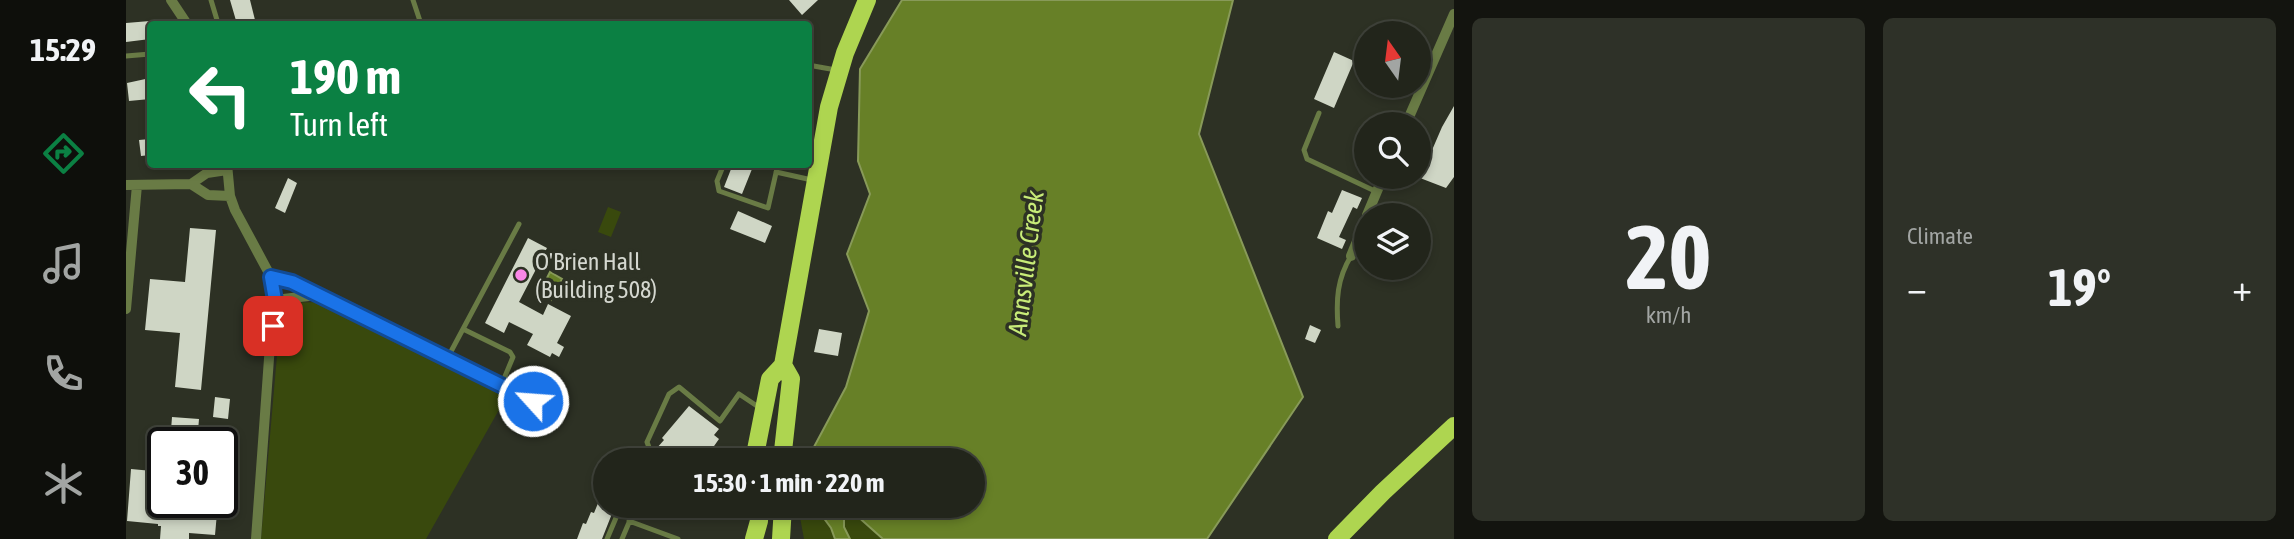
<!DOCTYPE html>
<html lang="en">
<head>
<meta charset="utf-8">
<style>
	body { margin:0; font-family:"Asap Condensed",sans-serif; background:#2e3128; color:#f1f3f6; height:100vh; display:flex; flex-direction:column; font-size:26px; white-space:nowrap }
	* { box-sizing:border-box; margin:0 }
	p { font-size:23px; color:#a2a5a3 }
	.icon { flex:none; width:38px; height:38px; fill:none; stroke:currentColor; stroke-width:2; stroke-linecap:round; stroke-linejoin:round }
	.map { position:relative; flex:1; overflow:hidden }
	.details { display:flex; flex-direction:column; gap:18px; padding:18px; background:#13140f; width:840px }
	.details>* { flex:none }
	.banner { position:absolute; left:21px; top:21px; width:665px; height:147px; border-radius:7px; box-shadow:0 4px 10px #0003,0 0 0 2px #3f423a; background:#0b8043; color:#fff; overflow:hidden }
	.needle { width:46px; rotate:346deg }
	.fabs { position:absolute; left:1228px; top:21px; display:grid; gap:14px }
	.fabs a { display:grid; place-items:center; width:77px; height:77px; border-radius:50%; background:#22251b; box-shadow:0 4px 10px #0003,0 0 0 2px #3f423a; font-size:35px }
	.speed { position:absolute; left:21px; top:427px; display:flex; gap:14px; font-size:35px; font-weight:700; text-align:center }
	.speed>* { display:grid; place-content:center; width:91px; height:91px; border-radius:50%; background:#22251b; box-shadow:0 4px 10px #0003,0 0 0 2px #3f423a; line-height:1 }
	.speed .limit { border:4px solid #111; border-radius:10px; background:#fff; color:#111 }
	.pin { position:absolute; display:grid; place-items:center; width:60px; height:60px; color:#fff; margin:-30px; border-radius:14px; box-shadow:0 4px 10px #0006 }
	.me { position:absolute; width:77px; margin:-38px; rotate:296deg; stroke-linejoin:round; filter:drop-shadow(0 0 5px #0008) }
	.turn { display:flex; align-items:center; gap:24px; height:147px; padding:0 28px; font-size:32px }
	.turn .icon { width:91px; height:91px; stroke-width:2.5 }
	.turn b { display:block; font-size:49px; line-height:60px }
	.big { font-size:52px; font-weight:700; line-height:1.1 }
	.details .widget { flex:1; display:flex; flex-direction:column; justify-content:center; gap:10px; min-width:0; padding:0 24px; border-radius:10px; background:#2e3128 }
	.details .dial { align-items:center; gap:0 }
	.dial b { font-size:91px; line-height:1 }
	.heat { display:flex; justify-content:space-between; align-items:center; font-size:38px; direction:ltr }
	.details .tiles { flex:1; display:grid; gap:18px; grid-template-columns:repeat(2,1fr) }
	.trip { position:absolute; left:467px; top:448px; width:392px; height:70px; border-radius:35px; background:#22251b; box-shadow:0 4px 10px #0003,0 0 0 2px #3f423a; font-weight:700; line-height:70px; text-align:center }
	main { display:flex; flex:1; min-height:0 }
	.tab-bar { display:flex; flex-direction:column; width:126px; justify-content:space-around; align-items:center; background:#0e0f0b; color:#a2a5a3 }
	.tab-bar .icon { width:49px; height:49px }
	.tab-bar .on { color:#0b8043 }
	.tab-bar b { font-size:32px; color:#f1f3f6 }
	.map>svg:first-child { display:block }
</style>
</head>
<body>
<main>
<nav class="tab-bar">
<b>15:29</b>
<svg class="icon on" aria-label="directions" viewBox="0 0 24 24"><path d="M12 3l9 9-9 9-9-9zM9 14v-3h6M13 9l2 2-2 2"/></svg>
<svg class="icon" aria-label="music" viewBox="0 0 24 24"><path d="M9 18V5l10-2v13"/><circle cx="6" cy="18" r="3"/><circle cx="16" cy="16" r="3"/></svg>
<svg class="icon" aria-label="phone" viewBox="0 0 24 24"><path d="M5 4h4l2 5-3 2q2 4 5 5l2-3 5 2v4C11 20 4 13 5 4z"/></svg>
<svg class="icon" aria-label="climate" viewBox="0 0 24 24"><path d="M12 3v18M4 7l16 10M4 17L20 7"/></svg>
</nav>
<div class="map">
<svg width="1328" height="539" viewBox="0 0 1328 539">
	<rect width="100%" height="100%" fill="#2d3124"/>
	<path fill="#39490d" d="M 482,207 L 495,212 L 485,237 L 472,232 Z
		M 195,302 L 371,391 L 375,397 L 374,408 L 300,539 L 135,539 L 155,310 L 158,303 Z
		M 672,506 L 689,506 L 705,528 L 709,539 L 678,539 Z
		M 721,506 L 757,539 L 724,539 L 718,527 L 718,517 L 711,508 Z"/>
	<path fill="#678027" stroke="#889a59" stroke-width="2" d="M 776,0 L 1107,0 L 1073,134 L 1177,397 L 1081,539 L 757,539 L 720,506 L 712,508 L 718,517 L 718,527 L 724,539 L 709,539 L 705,528 L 689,506 L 847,506 L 847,460 L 681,460 L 720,387 L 743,311 L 721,254 L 744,194 L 732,161 L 734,69 Z
		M 424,272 L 436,279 L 425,300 L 413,294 Z"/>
	<path fill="#cfd6c5" d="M 104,0 L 124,0 L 130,24 L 111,24 Z
		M 663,0 L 692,0 L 676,15 Z
		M 24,21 L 24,39 L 0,42 L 0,23 Z
		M 1208,52 L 1228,61 L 1208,108 L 1188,99 Z
		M 24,78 L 24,99 L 3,101 L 1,83 Z
		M 1328,106 L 1328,177 L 1320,188 L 1294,178 L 1316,127 Z
		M 24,139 L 24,155 L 15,156 L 13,140 Z
		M 607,164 L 628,164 L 616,194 L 598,187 Z
		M 162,178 L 171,183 L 159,213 L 149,208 Z
		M 1216,190 L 1236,198 L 1231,209 L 1227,207 L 1213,237 L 1220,240 L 1216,249 L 1191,238 L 1202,211 L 1206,213 Z
		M 612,211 L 646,226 L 639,243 L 604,229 Z
		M 64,228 L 90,230 L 75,390 L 49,387 L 54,333 L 19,330 L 24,279 L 59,282 Z
		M 402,238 L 421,248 L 393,302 L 417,315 L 422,304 L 445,316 L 431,343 L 438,347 L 433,357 L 426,353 L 424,357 L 401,345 L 407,334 L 383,322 L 378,333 L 359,323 Z
		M 1184,325 L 1195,330 L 1189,343 L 1179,339 Z
		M 693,329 L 716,333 L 712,356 L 688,352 Z
		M 89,397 L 104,399 L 102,419 L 87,417 Z
		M 563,406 L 593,429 L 588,435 L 593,439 L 581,456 L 586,460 L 538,460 L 530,449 L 538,440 L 536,438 Z
		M 46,417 L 73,419 L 71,443 L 44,443 Z
		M 5,469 L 37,472 L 37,502 L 92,502 L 89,535 L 63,533 L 63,539 L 34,539 L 35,526 L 32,526 L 32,524 L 1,521 Z
		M 479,486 L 480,506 L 489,506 L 476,539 L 451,539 L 457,523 L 460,524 L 465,512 L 468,513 Z"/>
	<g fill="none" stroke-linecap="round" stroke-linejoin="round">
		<path stroke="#697b45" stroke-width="5" d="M 85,0 L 91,20 L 90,24
			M 287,0 L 295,24
			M 0,56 L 24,54
			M 682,65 L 710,70
			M 1193,113 L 1178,150 L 1181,159 L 1251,192
			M 598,164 L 591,181 L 593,191 L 642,208 L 652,164
			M 650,172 L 686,180
			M 1212,326 C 1210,300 1211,279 1225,256
			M 337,329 L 384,352 L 387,357 L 375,386
			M 321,359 L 393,224
			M 532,460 L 524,450 L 521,442 L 543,394 L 553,387 L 594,421 L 613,394 L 634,408
			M 503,521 L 552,539
			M 481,539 L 495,506
			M 496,539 L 510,506"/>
		<path stroke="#697b45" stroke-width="10" d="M 45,0 L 61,24
			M 1280,124 L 1328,14
			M 101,164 L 104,196 L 109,210 L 145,277 L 148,289 L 130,539
			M 65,184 L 81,173 L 101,170
			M 0,185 L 65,184 L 82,195 L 104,196
			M 1241,215 L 1257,177
			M 1225,256 L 1241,217
			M 145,277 L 166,282 L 407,401
			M 149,300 L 191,295
			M 0,309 L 11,185"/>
		<path stroke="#aed550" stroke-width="18" d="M 628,460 L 644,379 L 657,365 L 703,107 L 719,53 L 741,0
			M 656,460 L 665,379 L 657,365
			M 628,539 L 633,521 L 633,506
			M 655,539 L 657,506
			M 1211,539 L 1257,492 L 1328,426"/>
	</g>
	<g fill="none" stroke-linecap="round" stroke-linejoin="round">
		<g stroke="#114b97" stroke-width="18">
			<path id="route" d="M 147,326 L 149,300 L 145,277 L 166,282 L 407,401"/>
		</g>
		<use href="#route" stroke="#1a73e8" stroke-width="12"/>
	</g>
	<circle fill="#fa87e7" stroke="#2d3124" stroke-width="2.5" cx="395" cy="275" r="7"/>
	<g text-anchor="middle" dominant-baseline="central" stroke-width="7" stroke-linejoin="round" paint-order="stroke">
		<g font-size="24" fill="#d4d7cf" stroke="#2d3124" text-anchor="start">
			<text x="409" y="261">O'Brien Hall<tspan x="409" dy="28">(Building 508)</tspan></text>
		</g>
		<g font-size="26" font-style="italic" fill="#c8ec78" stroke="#2d3124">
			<text transform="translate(900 263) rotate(-83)">Annsville Creek</text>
		</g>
	</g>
</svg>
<div class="fabs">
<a><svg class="needle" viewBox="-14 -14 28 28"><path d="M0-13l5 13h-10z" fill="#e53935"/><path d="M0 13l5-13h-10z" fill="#a2a5a3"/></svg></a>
<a><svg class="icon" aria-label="search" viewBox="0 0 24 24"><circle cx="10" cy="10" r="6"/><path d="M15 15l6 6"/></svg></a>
<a><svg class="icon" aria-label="layers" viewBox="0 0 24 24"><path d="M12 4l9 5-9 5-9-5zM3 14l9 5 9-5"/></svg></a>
</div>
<div class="speed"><div class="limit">30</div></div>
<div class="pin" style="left:147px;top:326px;background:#d93025"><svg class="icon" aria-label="arrive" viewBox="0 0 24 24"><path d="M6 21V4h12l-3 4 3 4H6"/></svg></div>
<svg class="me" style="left:407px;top:401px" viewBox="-20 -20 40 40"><circle r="17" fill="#1a73e8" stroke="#fff" stroke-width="3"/><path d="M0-11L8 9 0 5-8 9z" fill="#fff"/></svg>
<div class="trip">15:30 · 1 min · 220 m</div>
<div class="banner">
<div class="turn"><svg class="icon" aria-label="left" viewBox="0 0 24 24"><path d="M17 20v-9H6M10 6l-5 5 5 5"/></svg><div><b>190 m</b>Turn left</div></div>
</div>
</div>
<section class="details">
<div class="tiles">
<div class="widget dial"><b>20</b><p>km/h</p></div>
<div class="widget"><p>Climate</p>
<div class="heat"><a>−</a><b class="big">19°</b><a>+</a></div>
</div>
</div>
</section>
</main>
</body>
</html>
